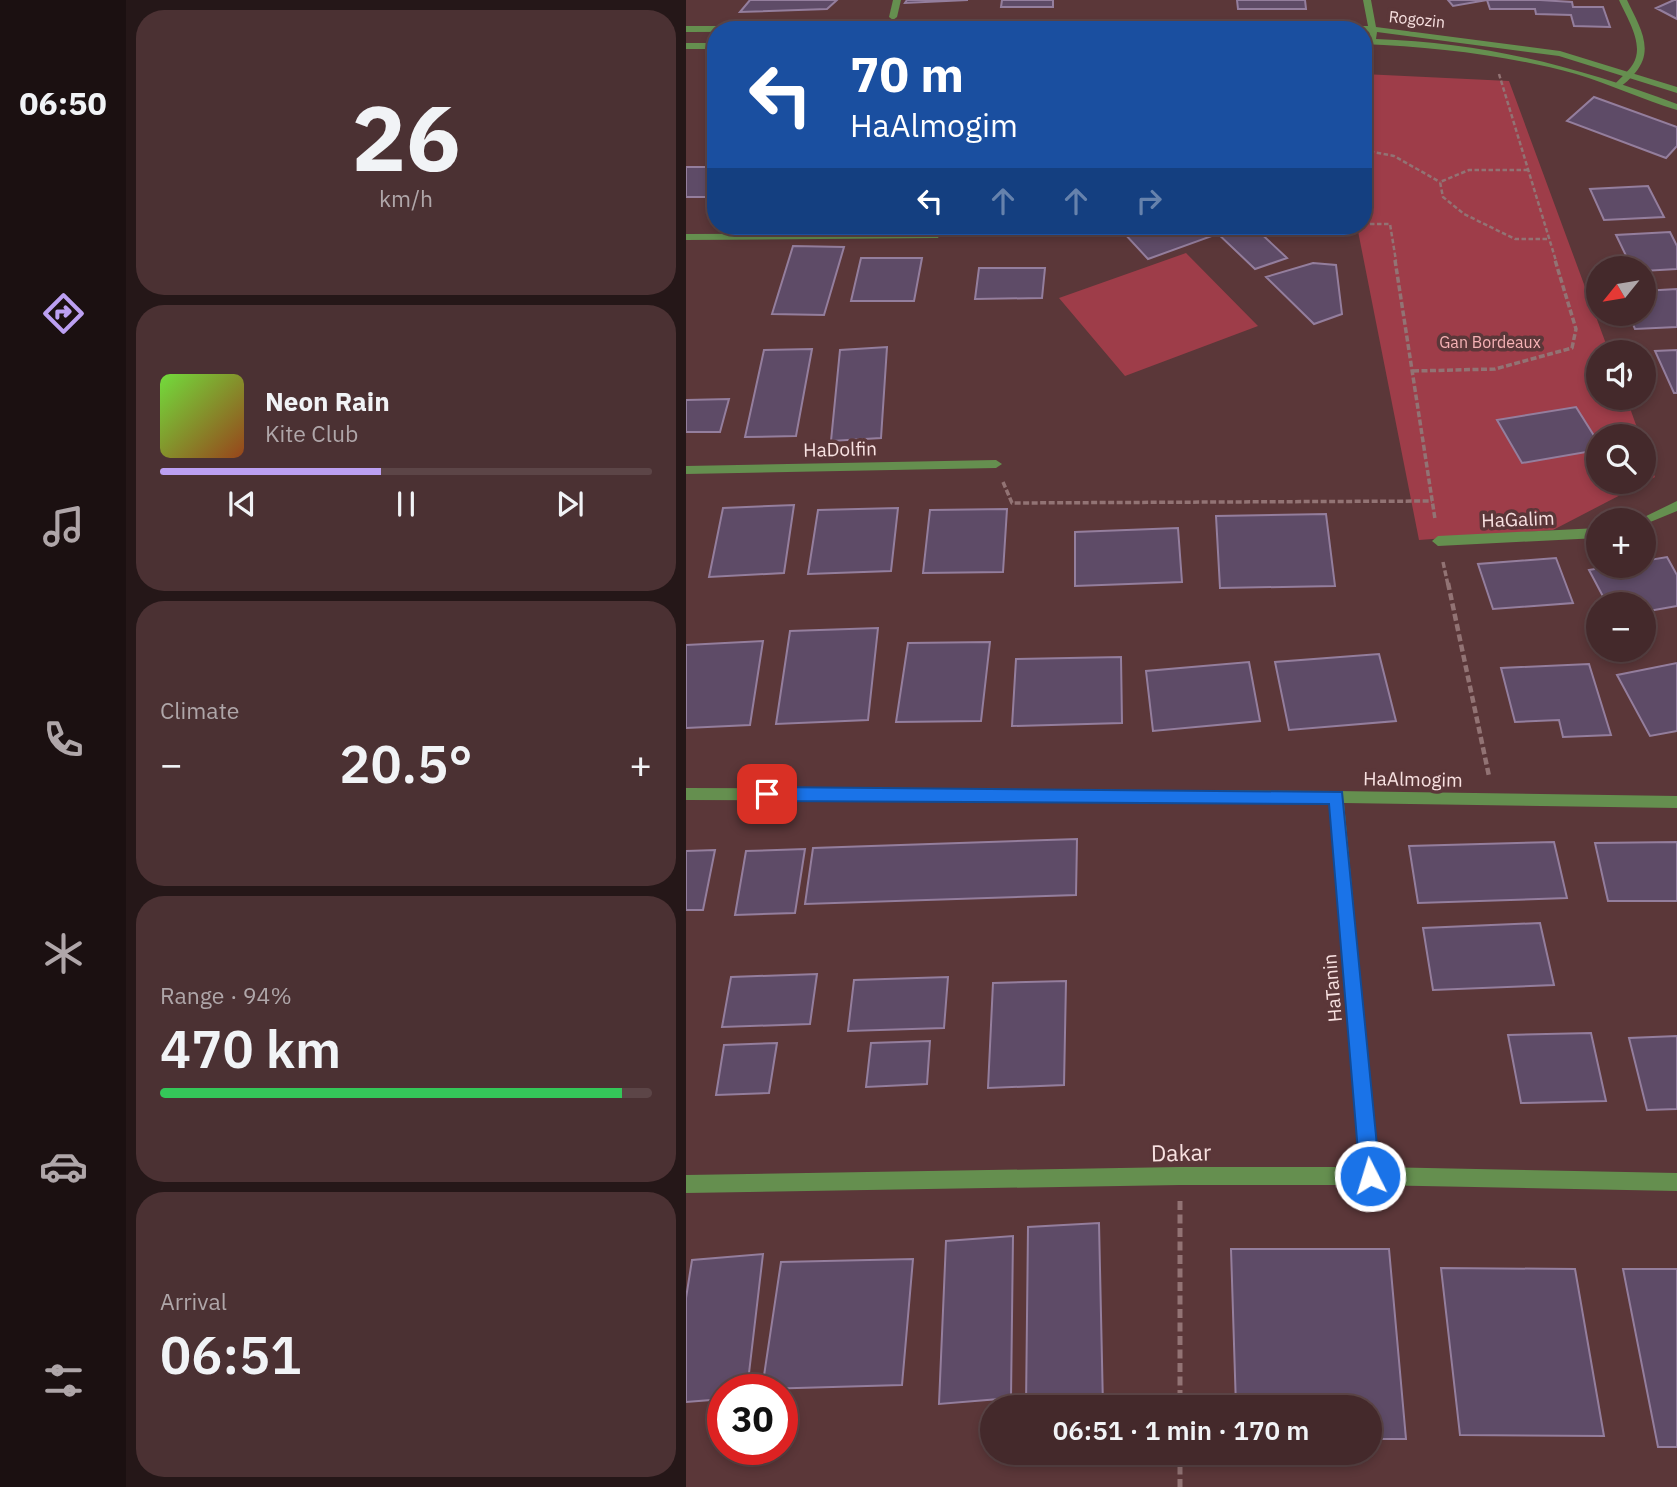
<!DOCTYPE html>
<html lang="en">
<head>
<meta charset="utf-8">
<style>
	body { margin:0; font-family:"IBM Plex Sans",sans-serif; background:#4b3133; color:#f1f3f6; height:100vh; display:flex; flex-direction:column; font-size:26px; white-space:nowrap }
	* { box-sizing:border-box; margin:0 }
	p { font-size:23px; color:#afa6a9 }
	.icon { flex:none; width:38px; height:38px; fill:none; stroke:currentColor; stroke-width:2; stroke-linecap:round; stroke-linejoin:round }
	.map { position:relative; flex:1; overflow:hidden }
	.sheet { display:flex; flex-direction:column; gap:10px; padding:10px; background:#251718; width:560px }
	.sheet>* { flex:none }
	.top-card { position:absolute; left:21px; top:21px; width:665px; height:214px; border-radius:28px; box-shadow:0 4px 10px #0003,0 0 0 2px #5c4547; background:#1a4fa0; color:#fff; overflow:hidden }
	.needle { width:46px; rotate:240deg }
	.tools { position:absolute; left:900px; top:256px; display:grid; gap:14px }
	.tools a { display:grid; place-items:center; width:70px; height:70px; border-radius:50%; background:#44292b; box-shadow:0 4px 10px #0003,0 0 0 2px #5c4547; font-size:35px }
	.speed { position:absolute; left:21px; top:1374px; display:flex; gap:14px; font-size:35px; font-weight:700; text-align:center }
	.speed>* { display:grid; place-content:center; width:91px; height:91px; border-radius:50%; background:#44292b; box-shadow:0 4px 10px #0003,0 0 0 2px #5c4547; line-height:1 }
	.speed .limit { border:10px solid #d22; background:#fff; color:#111 }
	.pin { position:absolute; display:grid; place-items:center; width:60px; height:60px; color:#fff; margin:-30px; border-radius:14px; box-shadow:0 4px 10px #0006 }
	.me { position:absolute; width:77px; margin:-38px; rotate:355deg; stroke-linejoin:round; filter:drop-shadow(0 0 5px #0008) }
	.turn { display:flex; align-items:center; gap:24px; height:147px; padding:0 28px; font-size:32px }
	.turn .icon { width:91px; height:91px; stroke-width:2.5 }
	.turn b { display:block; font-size:49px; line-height:60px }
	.lanes { display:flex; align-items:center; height:66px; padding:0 28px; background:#0003; justify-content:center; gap:35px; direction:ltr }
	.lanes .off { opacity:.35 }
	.big { font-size:52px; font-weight:600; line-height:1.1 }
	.sheet .card { flex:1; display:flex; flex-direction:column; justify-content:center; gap:10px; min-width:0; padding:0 24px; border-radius:28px; background:#4b3133 }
	.sheet .dial { align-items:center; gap:0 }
	.dial b { font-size:91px; line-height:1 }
	.song { display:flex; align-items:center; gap:21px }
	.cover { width:84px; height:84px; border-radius:10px; background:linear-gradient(135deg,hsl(100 70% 55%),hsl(20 70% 35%)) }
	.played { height:7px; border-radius:4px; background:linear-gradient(90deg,#bca0f2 45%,#5c4547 45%) }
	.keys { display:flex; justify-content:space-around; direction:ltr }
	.heat { display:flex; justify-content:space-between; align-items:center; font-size:38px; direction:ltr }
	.charge { height:10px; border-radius:5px; background:linear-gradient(90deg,#34c759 94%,#5c4547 0) }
	.trip { position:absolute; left:294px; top:1395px; width:402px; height:70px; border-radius:35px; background:#44292b; box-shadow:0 4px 10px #0003,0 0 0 2px #5c4547; font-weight:600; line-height:70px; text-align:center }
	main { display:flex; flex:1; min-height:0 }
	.tabs { display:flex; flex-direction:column; width:126px; justify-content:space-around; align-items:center; background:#1b1011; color:#afa6a9 }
	.tabs .icon { width:49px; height:49px }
	.tabs .selected { color:#bca0f2 }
	.tabs b { font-size:32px; color:#f1f3f6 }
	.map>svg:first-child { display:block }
</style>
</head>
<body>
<main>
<nav class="tabs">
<b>06:50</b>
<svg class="icon selected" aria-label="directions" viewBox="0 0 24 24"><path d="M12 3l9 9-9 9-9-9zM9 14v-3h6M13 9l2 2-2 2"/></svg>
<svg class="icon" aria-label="music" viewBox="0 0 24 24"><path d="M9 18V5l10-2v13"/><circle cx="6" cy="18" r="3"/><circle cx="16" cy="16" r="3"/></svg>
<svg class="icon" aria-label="phone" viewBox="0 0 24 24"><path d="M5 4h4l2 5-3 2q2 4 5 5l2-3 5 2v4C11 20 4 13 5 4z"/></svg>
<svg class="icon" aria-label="climate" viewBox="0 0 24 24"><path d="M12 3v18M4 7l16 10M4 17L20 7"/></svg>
<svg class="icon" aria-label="car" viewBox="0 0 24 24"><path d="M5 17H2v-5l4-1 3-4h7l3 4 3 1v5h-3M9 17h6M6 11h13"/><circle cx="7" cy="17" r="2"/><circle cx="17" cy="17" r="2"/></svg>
<svg class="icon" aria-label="filters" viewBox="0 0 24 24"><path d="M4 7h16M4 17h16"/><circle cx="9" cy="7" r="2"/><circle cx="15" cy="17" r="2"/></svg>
</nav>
<section class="sheet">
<div class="card dial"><b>26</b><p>km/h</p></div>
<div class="card">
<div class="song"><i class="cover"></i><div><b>Neon Rain</b><p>Kite Club</p></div></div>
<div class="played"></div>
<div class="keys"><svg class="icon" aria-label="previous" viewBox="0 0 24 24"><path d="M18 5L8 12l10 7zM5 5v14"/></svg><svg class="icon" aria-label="pause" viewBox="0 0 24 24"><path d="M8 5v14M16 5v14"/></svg><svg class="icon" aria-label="next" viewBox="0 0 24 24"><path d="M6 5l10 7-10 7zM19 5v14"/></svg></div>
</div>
<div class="card"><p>Climate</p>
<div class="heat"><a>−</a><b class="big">20.5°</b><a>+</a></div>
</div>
<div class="card"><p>Range · 94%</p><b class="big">470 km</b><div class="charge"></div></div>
<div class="card"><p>Arrival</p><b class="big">06:51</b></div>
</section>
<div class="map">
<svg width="991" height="1487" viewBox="0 0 991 1487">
	<rect width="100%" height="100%" fill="#5b3739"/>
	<path fill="#9e3d49" d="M 677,74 L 823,81 L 923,352 L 912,352 L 912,397 L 940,397 L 954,436 L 912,436 L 912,481 L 957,481 L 957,445 L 969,477 L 867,530 L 733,540 L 671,226 L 677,226 Z
		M 500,253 L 572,326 L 439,376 L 373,298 Z"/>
	<path fill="#5e4b67" stroke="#947e9d" stroke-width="2" d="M 64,0 L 151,0 L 141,9 L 54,12 Z
		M 221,0 L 282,0 L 219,3 Z
		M 316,0 L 367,0 L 367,7 L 315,7 Z
		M 551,0 L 619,0 L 620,9 L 552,9 Z
		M 762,0 L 854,0 L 886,2 L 887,7 L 917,7 L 924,27 L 888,26 L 885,15 L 850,14 L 849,9 L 804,9 L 801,0 L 767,6 Z
		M 988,0 L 991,0 L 991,19 L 970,8 Z
		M 908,97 L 991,127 L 991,146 L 980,158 L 881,121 Z
		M 0,167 L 30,167 L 30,197 L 0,197 Z
		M 962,186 L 978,217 L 918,220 L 904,189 Z
		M 455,226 L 567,226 L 601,258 L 569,269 L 527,229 L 520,231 L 526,236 L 462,259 L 437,232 Z
		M 984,232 L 991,246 L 991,269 L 957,271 L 957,268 L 946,268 L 930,235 Z
		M 107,246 L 158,247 L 138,315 L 86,314 Z
		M 175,258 L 236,258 L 228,301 L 165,301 Z
		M 627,263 L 650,265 L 656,314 L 628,324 L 580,277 Z
		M 293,268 L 359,268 L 356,298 L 289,299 Z
		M 991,289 L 991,327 L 949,329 L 942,313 L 957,313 L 957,291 Z
		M 201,347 L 195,438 L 145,441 L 154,350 Z
		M 126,349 L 110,436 L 59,437 L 78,350 Z
		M 991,350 L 991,393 L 988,393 L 969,351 Z
		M 43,399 L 34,432 L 0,432 L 0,400 Z
		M 890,407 L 912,442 L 912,450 L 836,463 L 811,420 Z
		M 108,505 L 98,573 L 23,577 L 37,508 Z
		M 212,508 L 205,571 L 122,574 L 132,510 Z
		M 321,509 L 317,572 L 237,573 L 244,510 Z
		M 640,514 L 649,586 L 534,588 L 530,516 Z
		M 492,528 L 496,582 L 389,586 L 389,532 Z
		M 981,557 L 991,575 L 991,606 L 957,612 L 957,604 L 921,604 L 903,570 L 932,565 L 957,565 L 957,561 Z
		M 870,558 L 887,603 L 807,609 L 792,564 Z
		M 192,628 L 182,720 L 90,724 L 104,631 Z
		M 77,641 L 64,725 L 0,728 L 0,645 Z
		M 304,642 L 295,721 L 210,722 L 222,643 Z
		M 693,654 L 710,721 L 603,730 L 589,662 Z
		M 435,657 L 436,723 L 326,726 L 330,659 Z
		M 563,662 L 574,721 L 467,731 L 460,671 Z
		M 991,663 L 991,731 L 964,736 L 931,675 Z
		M 903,664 L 925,735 L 877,737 L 873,720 L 829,722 L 815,668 Z
		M 391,839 L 390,895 L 119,904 L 127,848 Z
		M 868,842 L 881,898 L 732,903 L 723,846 Z
		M 991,842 L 991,901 L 922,901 L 909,843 Z
		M 119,849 L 109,913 L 49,915 L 60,851 Z
		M 29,850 L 17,910 L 0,910 L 0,851 Z
		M 854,923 L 868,985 L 747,990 L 737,928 Z
		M 131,974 L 124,1024 L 36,1027 L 45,977 Z
		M 262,977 L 258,1028 L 162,1031 L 168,980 Z
		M 380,981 L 378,1085 L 302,1088 L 307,983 Z
		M 905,1033 L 920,1101 L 835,1103 L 822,1035 Z
		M 991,1036 L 991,1109 L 961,1110 L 943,1038 Z
		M 244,1041 L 241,1084 L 180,1087 L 185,1043 Z
		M 91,1043 L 83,1093 L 30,1095 L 38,1045 Z
		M 413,1223 L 417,1407 L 340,1407 L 342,1227 Z
		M 327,1236 L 325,1398 L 253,1404 L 260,1241 Z
		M 545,1249 L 703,1249 L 720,1439 L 684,1439 L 684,1407 L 550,1407 Z
		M 77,1254 L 61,1390 L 37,1390 L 37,1399 L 0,1402 L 0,1298 L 6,1260 Z
		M 227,1259 L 216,1385 L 76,1389 L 95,1262 Z
		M 755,1268 L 889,1269 L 918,1436 L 774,1435 Z
		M 937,1269 L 991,1269 L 991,1447 L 972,1447 Z"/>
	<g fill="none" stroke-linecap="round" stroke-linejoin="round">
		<path stroke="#927374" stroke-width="2.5" stroke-dasharray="4.5 2.5" stroke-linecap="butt" d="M 813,74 L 870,261
			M 677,150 L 708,156 L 754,182
			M 842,170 L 783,170 L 754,182 L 757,197 L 778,214 L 829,239 L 863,239
			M 677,224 L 704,224 L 710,261"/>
		<path stroke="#927374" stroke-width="3.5" stroke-dasharray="6 2.5" stroke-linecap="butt" d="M 709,260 L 749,519
			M 727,371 L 809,369 L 886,348 L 890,329 L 869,260
			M 317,482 L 326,503 L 746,501
			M 757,562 L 762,585"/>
		<path stroke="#927374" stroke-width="4.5" stroke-dasharray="7 3.5" stroke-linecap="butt" d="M 762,583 L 803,776"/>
		<path stroke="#927374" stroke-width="5" stroke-dasharray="9 4.5" stroke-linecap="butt" d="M 494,1201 L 494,1407
			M 494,1452 L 494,1487"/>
		<path fill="#658f4f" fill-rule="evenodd" d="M 207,0 L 215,0 L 211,17 L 207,20 L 203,17 Z"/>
		<path fill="#658f4f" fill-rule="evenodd" d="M 933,0 L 941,0 C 952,24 970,49 949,73 C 944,79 939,84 932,88 L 928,85 C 934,78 942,72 947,64 C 959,45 941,18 933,0 Z
			M 248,233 L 253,236 L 252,238 L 0,240 L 0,234 Z
			M 310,460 L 316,464 L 310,468 L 0,474 L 0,466 Z
			M 991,501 L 991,511 L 957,525 L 957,520 L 952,520 Z
			M 912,528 L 912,538 L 752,546 L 746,541 L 752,536 Z
			M 0,788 L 650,791 L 991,796 L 991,808 L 658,803 L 692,1167 L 991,1173 L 991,1191 L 684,1185 L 494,1185 L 0,1193 L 0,1175 L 494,1167 L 675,1167 L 643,803 L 0,800 Z"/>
		<path fill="#658f4f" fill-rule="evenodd" d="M 677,0 L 685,0 L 690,27 L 874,51 L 991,87 L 991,93 L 873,56 L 691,32 L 690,39 C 799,43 890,66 991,104 L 991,110 C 957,100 924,84 890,74 C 820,55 749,47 677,44 L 677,38 L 685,39 L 683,32 L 677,30 L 0,32 L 0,26 L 682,26 Z
			M 0,43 L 30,43 L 30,49 L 0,49 Z"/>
	</g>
	<path fill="#1a73e8" stroke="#114b97" stroke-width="2" d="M 81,787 L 656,792 L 694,1176 L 691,1183 L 684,1186 L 677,1183 L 674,1176 L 643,804 L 81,801 L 75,799 L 73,794 L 75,789 Z"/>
	<g text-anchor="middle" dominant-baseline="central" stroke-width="7" stroke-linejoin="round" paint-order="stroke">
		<g font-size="16" fill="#f8e1e1" stroke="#5b3739">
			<text transform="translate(731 19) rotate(6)">Rogozin</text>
		</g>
		<g font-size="16" fill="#f5b2b5" stroke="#5b3739">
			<text x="804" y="342">Gan Bordeaux</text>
		</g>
		<g font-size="19" fill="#f8e1e1" stroke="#5b3739">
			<text transform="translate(154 449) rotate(-1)">HaDolfin</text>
			<text transform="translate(832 519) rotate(-2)">HaGalim</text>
			<text transform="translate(727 779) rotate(1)">HaAlmogim</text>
			<text transform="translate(646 988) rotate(-95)">HaTanin</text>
		</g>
		<g font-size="23" fill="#f8e1e1" stroke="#5b3739">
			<text transform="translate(495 1152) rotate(-1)">Dakar</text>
		</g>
	</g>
</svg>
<div class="tools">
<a><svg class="needle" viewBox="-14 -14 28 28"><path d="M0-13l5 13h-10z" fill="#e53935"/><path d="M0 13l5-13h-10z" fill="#afa6a9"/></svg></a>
<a><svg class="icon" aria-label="sound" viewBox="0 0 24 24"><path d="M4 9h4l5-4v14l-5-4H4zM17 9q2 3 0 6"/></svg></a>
<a><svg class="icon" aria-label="search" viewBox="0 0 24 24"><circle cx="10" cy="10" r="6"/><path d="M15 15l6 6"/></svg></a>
<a>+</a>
<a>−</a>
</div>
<div class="speed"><div class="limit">30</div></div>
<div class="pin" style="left:81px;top:794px;background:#d93025"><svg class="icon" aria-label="arrive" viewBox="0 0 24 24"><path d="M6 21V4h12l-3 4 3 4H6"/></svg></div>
<svg class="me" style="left:684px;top:1176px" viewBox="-20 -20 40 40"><circle r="17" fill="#1a73e8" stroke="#fff" stroke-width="3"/><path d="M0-11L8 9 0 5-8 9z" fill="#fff"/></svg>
<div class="trip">06:51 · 1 min · 170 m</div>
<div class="top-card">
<div class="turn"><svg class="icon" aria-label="left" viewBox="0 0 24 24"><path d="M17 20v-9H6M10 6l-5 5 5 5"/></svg><div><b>70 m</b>HaAlmogim</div></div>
<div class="lanes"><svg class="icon" aria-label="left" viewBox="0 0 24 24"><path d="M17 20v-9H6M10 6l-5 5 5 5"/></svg><svg class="icon off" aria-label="ahead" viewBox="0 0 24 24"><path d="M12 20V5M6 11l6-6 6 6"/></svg><svg class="icon off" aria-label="ahead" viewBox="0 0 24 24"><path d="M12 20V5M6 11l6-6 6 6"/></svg><svg class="icon off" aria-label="right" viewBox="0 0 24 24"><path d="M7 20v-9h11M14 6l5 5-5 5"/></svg></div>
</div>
</div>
</main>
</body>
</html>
